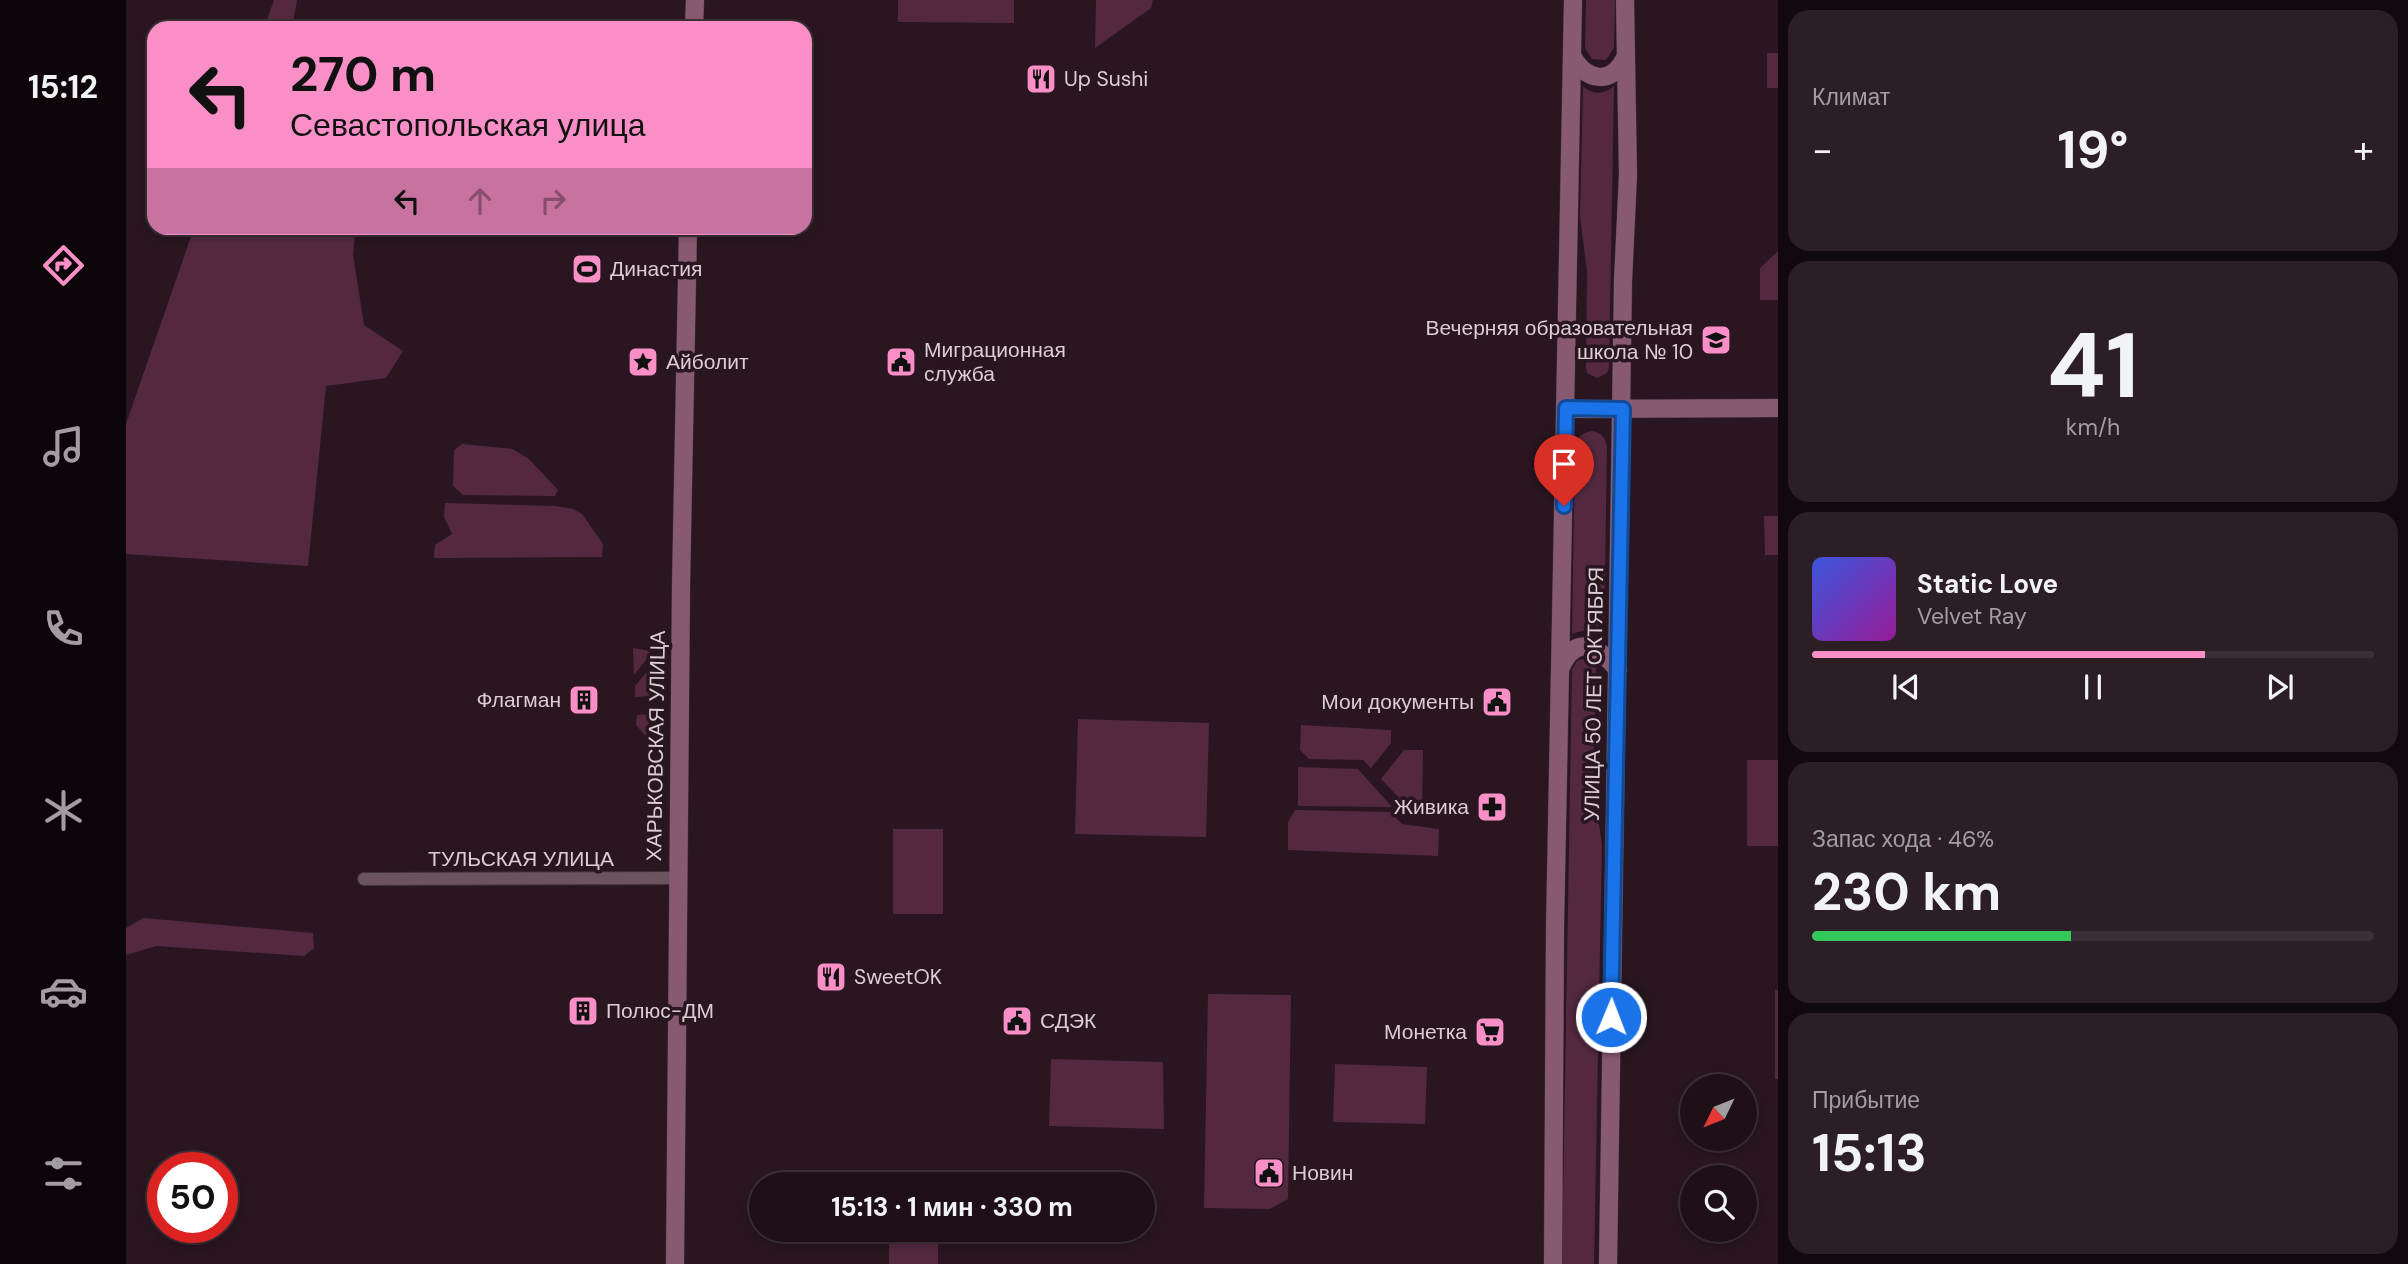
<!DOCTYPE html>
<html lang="ru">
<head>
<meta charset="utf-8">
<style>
	body { margin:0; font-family:"DM Sans",sans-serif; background:#2c1e25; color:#f1f3f6; height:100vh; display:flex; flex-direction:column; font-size:26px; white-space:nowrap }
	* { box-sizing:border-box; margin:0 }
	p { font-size:23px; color:#a19da2 }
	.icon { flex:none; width:38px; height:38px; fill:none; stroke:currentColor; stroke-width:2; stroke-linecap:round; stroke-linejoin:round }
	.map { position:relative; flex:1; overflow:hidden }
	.drawer { display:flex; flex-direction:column; gap:10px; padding:10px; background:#11090d; width:630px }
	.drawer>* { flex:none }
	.hud { position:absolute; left:21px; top:21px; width:665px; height:214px; border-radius:21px; box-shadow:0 4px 10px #0003,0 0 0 2px #3c3037; background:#fa8fc7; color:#111; overflow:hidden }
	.needle { width:46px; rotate:227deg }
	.tools { position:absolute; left:1554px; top:1074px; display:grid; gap:14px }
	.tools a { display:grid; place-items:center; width:77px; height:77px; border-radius:50%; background:#1f1018; box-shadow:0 4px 10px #0003,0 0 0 2px #3c3037; font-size:35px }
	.speed { position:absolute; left:21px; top:1152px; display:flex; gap:14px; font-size:35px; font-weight:700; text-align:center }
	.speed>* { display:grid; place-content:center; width:91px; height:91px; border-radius:50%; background:#1f1018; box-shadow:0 4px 10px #0003,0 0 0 2px #3c3037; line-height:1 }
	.speed .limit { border:10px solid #d22; background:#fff; color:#111 }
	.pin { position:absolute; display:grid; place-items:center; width:60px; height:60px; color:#fff; margin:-72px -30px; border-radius:50% 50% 50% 0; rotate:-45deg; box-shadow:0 0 7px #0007 }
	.pin .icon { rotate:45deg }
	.me { position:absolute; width:77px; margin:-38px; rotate:1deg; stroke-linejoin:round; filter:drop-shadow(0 0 5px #0008) }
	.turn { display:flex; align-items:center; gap:24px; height:147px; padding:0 28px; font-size:32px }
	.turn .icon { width:91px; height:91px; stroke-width:2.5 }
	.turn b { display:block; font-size:49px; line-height:60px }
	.lanes { display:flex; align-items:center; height:66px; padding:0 28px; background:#0003; justify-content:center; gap:35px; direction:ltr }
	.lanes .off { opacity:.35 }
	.big { font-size:52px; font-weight:700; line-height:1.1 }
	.drawer .widget { flex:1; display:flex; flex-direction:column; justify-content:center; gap:10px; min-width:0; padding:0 24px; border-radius:21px; background:#2c1e25 }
	.drawer .dial { align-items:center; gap:0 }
	.dial b { font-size:91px; line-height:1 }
	.song { display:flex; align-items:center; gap:21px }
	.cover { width:84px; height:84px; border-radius:10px; background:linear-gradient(135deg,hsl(230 70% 55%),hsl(300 70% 35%)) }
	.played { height:7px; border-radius:4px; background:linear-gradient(90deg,#fa8fc7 70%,#3c3037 70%) }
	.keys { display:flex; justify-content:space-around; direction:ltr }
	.heat { display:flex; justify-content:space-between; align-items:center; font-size:38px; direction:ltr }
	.charge { height:10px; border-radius:5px; background:linear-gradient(90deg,#34c759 46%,#3c3037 0) }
	.trip { position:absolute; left:623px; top:1172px; width:406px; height:70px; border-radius:35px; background:#1f1018; box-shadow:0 4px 10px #0003,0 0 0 2px #3c3037; font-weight:700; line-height:70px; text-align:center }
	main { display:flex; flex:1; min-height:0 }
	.dock { display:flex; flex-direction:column; width:126px; justify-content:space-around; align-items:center; background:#0c060a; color:#a19da2 }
	.dock .icon { width:49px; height:49px }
	.dock .on { color:#fa8fc7 }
	.dock b { font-size:32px; color:#f1f3f6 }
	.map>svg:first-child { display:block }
</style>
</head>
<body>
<main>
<nav class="dock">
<b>15:12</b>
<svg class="icon on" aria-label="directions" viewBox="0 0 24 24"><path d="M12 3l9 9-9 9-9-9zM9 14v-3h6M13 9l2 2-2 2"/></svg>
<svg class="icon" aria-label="music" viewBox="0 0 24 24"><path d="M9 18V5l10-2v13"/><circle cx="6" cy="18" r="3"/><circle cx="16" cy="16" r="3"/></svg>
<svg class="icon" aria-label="phone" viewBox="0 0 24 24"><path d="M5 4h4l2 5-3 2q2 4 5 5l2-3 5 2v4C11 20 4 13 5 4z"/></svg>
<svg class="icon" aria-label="climate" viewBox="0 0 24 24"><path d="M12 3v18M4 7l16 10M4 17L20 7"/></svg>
<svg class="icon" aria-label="car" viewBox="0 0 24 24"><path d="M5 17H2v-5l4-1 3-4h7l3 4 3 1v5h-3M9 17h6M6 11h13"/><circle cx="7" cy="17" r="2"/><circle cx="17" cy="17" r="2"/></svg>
<svg class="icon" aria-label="filters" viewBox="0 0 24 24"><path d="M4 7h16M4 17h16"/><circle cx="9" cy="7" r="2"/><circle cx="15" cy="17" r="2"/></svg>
</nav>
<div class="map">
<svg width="1652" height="1264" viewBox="0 0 1652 1264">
	<rect width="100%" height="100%" fill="#291620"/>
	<path fill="#542940" d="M 148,0 L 171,0 L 166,28 L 138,28 Z
		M 772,0 L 888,0 L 888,23 L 772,22 Z
		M 970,0 L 1027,0 L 1025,8 L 969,48 Z
		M 1460,0 L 1489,0 L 1488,48 L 1480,60 L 1466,59 L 1459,48 Z
		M 1641,53 L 1652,53 L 1652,88 L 1641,88 Z
		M 1457,86 C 1466,95 1478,95 1488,86 L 1483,368 L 1481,373 L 1471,378 L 1461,373 L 1460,368 L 1461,271 L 1454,216 Z
		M 68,228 L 230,228 L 227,254 L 238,325 L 277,351 L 260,378 L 200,386 L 182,566 L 0,554 L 0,424 Z
		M 1652,251 L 1652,300 L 1634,300 L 1634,268 Z
		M 1466,431 C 1476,433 1479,437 1481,447 L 1478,635 L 1462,629 L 1446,634 L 1449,446 C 1452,436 1456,433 1466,431 Z
		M 336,444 L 386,449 L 402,458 L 432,490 L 429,496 L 337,495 L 327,486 L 328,450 Z
		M 319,503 L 429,506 L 447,509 L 456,514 L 477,544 L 476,557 L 308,558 L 309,545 L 326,534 L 318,517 Z
		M 1638,516 L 1652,516 L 1652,555 L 1639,555 Z
		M 507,648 L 524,651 L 523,656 L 508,675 Z
		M 1458,659 L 1468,663 L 1470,669 L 1467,787 L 1476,844 L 1468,1264 L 1436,1264 L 1446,669 L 1452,660 Z
		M 524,668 L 523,696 L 509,697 L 509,686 Z
		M 523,714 L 523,740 L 510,725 L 511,715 Z
		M 952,719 L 1083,723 L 1080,837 L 949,834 Z
		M 1175,725 L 1265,730 L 1265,743 L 1245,768 L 1237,760 L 1183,759 L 1174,750 Z
		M 1278,750 L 1297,750 L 1296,807 L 1281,806 L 1255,779 Z
		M 1621,760 L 1652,760 L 1652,846 L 1621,846 Z
		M 1172,767 L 1232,769 L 1266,807 L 1172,806 Z
		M 1169,810 L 1264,812 L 1276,824 L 1313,829 L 1312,856 L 1162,850 L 1162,822 Z
		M 767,829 L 817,829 L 817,914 L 767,914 Z
		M 17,918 L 187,933 L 188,948 L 178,956 L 30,946 L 0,955 L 0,928 Z
		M 1649,990 L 1652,990 L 1652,1079 L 1649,1079 Z
		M 1082,994 L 1165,995 L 1162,1199 L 1144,1209 L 1078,1208 Z
		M 925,1059 L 1037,1062 L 1038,1129 L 923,1126 Z
		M 1209,1064 L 1301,1067 L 1299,1124 L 1207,1122 Z
		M 763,1230 L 812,1230 L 812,1264 L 763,1264 Z"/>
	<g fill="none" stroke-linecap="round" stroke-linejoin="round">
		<g stroke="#41333a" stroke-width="14">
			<path id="street" d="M 238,879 L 552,878"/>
		</g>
		<g stroke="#41333a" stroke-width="19">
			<path id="secondary" d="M 568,28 L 569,0
				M 1446,56 C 1460,81 1485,86 1499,58
				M 1440,409 L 1652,408
				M 1435,667 C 1451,632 1474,648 1492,670
				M 549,1264 L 555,586 L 562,228
				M 1427,1264 L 1429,928 L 1447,0
				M 1482,1264 L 1497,281 L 1502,175 L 1499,0"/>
		</g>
		<use href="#street" stroke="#6b545f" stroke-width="12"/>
		<use href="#secondary" stroke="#885a72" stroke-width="18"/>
	</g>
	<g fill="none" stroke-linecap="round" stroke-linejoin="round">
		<g stroke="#114b97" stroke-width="18">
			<path id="route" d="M 1438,506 L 1440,408 L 1497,409 L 1485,1017"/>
		</g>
		<use href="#route" stroke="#1a73e8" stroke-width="12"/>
	</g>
	<defs>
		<g id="restaurant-square" transform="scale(1.575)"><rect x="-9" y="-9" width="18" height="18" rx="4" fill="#fa8fc7" stroke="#291620"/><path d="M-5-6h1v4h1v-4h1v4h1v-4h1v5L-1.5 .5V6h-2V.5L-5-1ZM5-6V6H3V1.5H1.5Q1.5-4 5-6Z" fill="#111"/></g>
		<g id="stadium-square" transform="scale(1.575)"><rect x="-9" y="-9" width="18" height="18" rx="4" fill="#fa8fc7" stroke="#291620"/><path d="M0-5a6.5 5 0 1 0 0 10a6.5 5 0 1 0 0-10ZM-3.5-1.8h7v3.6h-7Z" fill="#111"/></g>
		<g id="school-square" transform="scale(1.575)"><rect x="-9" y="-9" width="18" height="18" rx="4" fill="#fa8fc7" stroke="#291620"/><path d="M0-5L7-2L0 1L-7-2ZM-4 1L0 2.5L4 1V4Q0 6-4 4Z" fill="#111"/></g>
		<g id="sight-square" transform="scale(1.575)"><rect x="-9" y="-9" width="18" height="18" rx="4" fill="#fa8fc7" stroke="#291620"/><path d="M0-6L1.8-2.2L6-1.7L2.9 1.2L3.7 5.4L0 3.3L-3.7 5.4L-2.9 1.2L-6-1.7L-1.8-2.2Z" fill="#111"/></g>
		<g id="civic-square" transform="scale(1.575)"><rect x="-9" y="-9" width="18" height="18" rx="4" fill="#fa8fc7" stroke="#291620"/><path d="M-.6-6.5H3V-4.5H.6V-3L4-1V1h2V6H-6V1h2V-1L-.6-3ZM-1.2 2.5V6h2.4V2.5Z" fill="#111"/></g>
		<g id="building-square" transform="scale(1.575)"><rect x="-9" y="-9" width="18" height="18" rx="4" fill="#fa8fc7" stroke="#291620"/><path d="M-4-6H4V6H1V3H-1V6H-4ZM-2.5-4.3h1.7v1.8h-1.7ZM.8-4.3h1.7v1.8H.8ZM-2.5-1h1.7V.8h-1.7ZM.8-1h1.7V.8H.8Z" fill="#111"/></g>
		<g id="pharmacy-square" transform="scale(1.575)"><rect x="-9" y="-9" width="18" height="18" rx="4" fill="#fa8fc7" stroke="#291620"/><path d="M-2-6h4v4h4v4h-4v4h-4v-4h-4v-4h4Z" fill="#111"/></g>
		<g id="supermarket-square" transform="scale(1.575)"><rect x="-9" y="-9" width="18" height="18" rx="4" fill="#fa8fc7" stroke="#291620"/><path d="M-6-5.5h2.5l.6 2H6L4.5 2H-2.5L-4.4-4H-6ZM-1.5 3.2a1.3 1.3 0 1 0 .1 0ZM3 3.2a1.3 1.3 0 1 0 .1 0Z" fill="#111"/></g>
	</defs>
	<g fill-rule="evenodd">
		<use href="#restaurant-square" x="915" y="79"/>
		<use href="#stadium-square" x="461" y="269"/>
		<use href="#school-square" x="1590" y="340"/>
		<use href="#sight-square" x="517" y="362"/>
		<use href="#civic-square" x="775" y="362"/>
		<use href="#building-square" x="458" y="700"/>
		<use href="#civic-square" x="1371" y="702"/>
		<use href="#pharmacy-square" x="1366" y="807"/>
		<use href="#restaurant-square" x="705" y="977"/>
		<use href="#building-square" x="457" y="1011"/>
		<use href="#civic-square" x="891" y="1021"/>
		<use href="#supermarket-square" x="1364" y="1032"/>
		<use href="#civic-square" x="1143" y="1173"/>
	</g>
	<g text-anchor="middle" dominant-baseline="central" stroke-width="7" stroke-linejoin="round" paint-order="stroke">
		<g font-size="21" fill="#dbcdd3" stroke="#291620" text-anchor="start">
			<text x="938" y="79">Up Sushi</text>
			<text x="484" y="269">Династия</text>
			<text x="1567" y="328" text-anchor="end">Вечерняя образовательная<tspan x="1567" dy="24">школа № 10</tspan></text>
			<text x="798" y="350">Миграционная<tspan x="798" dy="24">служба</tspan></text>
			<text x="540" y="362">Айболит</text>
			<text x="435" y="700" text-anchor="end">Флагман</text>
			<text x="1348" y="702" text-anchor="end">Мои документы</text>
			<text x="1343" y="807" text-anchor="end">Живика</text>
			<text x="728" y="977">SweetOK</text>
			<text x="480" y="1011">Полюс-ДМ</text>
			<text x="914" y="1021">СДЭК</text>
			<text x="1341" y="1032" text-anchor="end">Монетка</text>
			<text x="1166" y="1173">Новин</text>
		</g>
		<g font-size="21" fill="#dbcdd3" stroke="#291620">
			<text transform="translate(1468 694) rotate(-89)">УЛИЦА 50 ЛЕТ ОКТЯБРЯ</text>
			<text transform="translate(530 746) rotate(-89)">ХАРЬКОВСКАЯ УЛИЦА</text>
			<text x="395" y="859">ТУЛЬСКАЯ УЛИЦА</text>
		</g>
	</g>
</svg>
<div class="tools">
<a><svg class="needle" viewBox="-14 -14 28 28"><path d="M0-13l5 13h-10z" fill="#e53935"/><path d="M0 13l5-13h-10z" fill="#a19da2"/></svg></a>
<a><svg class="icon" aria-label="search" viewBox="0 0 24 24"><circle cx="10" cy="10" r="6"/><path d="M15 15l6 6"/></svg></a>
</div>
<div class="speed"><div class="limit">50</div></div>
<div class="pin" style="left:1438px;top:506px;background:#d93025"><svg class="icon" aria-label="arrive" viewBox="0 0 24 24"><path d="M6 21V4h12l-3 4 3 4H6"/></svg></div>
<svg class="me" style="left:1485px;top:1017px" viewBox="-20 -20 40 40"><circle r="17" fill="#1a73e8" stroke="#fff" stroke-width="3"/><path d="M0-11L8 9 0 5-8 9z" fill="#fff"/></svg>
<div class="trip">15:13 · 1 мин · 330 m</div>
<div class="hud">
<div class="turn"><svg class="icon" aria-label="left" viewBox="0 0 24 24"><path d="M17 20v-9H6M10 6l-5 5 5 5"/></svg><div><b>270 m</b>Севастопольская улица</div></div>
<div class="lanes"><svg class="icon" aria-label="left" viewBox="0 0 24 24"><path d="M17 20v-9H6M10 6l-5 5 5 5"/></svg><svg class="icon off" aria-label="ahead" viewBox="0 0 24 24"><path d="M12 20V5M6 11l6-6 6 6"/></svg><svg class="icon off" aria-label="right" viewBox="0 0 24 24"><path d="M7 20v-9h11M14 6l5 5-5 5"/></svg></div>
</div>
</div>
<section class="drawer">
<div class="widget"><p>Климат</p>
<div class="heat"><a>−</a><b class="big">19°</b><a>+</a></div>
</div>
<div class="widget dial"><b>41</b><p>km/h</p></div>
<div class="widget">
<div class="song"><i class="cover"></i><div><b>Static Love</b><p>Velvet Ray</p></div></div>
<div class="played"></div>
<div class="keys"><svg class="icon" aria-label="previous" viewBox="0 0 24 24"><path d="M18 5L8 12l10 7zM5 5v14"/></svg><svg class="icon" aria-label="pause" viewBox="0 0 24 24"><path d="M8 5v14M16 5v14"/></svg><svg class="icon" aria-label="next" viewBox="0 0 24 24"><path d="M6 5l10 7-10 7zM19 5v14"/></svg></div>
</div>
<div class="widget"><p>Запас хода · 46%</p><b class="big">230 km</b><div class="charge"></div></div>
<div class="widget"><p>Прибытие</p><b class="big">15:13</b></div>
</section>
</main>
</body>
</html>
